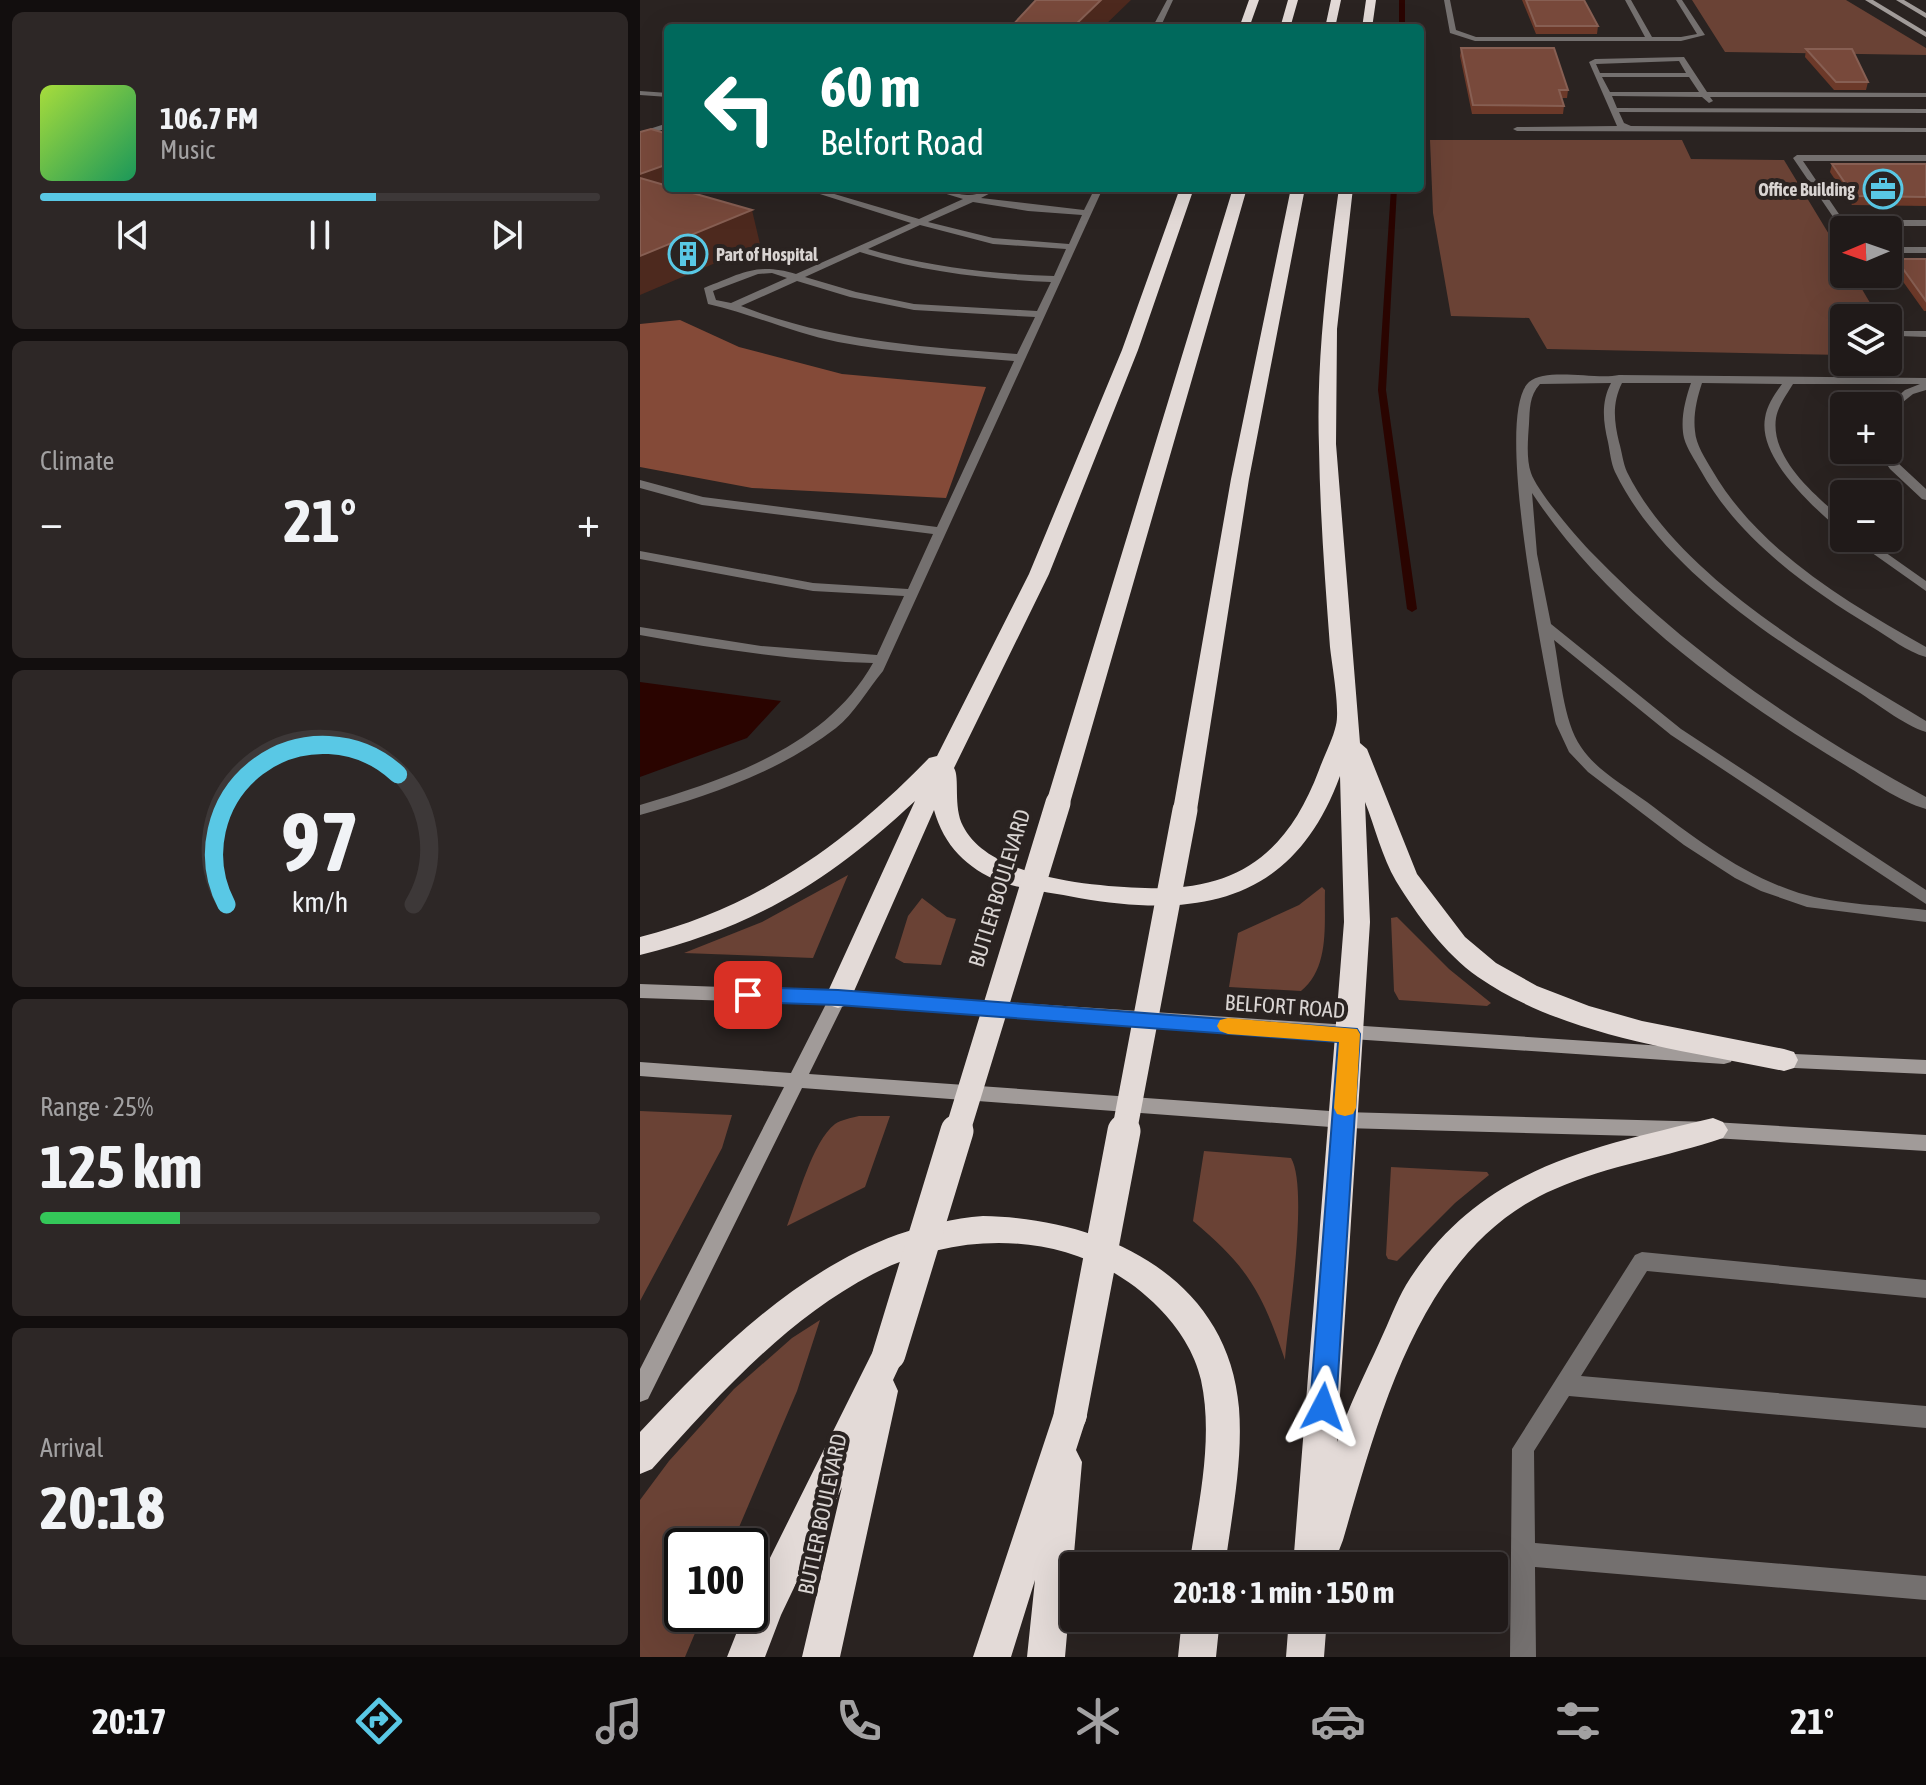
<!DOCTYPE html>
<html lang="en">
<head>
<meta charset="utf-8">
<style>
	body { margin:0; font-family:"Asap Condensed",sans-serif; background:#2d2726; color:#f1f3f6; height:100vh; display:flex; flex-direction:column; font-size:30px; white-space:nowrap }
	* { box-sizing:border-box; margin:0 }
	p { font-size:26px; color:#a2a1a2 }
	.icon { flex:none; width:44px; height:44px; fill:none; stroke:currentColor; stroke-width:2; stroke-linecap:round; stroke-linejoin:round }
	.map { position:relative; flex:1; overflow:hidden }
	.details { display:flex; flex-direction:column; gap:12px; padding:12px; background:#120e0e; width:640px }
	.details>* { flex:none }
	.banner { position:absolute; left:24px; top:24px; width:760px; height:168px; border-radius:8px; box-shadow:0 8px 32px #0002,0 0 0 2px #3d3838; background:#00695c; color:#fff; overflow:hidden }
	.needle { width:52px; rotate:268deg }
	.controls { position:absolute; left:1190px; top:216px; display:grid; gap:16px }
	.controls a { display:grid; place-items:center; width:72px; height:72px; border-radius:8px; background:#201a19; box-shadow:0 8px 32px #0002,0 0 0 2px #3d3838; font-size:40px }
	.speed { position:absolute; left:24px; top:1528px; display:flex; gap:16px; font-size:40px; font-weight:700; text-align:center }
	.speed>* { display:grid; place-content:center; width:104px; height:104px; border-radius:50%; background:#201a19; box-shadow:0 8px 32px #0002,0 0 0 2px #3d3838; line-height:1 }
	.speed .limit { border:4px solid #111; border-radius:12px; background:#fff; color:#111 }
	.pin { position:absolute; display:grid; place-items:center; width:68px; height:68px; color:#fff; margin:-34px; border-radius:16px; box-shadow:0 4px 12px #0006 }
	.me { position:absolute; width:88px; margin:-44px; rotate:4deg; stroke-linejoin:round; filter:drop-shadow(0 0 6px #0008) }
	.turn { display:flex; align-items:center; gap:28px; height:168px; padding:0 24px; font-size:36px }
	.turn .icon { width:104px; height:104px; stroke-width:2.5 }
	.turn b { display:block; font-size:56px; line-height:68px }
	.big { font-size:60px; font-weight:700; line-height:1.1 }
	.details .card { flex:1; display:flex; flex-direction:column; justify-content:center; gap:12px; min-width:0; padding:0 28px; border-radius:12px; background:#2d2726 }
	.details .dial { align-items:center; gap:0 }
	.dial svg { height:208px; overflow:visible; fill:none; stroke:#3d3838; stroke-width:7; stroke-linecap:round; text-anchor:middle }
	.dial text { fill:#f1f3f6; stroke:none }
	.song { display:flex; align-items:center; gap:24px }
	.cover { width:96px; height:96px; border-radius:12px; background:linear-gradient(135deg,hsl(80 70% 55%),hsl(150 70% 35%)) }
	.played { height:8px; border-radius:4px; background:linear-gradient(90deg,#59c8e5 60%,#3d3838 60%) }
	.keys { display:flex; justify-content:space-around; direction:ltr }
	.heat { display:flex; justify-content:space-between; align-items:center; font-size:44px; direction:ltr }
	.charge { height:12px; border-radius:6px; background:linear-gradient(90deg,#34c759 25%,#3d3838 0) }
	.trip { position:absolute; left:420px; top:1552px; width:448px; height:80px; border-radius:8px; background:#201a19; box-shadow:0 8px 32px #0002,0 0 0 2px #3d3838; font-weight:700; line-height:80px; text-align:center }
	.tabs { display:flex; height:128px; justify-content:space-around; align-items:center; background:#0d0a0a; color:#a2a1a2 }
	.tabs .icon { width:56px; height:56px }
	.tabs .active { color:#59c8e5 }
	.tabs b { font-size:36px; color:#f1f3f6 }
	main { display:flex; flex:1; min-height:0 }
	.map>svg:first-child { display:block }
</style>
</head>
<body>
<main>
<section class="details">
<div class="card">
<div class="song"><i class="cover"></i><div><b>106.7 FM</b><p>Music</p></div></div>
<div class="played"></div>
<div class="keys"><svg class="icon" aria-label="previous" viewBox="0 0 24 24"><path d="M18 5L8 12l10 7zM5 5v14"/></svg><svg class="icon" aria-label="pause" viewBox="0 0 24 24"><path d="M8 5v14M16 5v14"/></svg><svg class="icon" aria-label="next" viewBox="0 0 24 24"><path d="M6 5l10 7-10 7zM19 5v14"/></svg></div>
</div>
<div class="card"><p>Climate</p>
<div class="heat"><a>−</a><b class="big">21°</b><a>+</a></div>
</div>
<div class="card dial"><svg viewBox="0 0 100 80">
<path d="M14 69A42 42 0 1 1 86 69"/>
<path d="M14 69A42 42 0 0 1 80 19" stroke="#59c8e5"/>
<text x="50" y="56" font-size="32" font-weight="700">97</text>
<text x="50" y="72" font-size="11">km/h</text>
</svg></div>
<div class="card"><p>Range · 25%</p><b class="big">125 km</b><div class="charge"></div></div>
<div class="card"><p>Arrival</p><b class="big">20:18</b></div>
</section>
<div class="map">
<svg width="1286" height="1657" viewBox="0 0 1286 1657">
	<rect width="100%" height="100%" fill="#2a2321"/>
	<path fill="#6a4235" d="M 1052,0 L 1206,0 L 1286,48 L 1286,55 L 1085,52 Z
		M 790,140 L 1042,140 L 1051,159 L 1144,160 L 1204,259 L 1204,274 L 1213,274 L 1239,318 L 1204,318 L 1204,355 L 907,349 L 889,318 L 811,316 L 793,213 Z
		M 208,875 L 173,958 L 44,953 L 122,922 Z
		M 682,887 L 685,890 C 684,925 690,967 661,991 L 589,987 L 598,933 L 659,905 Z
		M 282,898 L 307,917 L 316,919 L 301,965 L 264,963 L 255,958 L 268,916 Z
		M 757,917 L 809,969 L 851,1003 L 847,1006 L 759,1000 L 754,991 L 751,918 Z
		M 0,1111 L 92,1115 L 82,1148 L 0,1301 Z
		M 219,1116 L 250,1116 L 225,1187 L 147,1226 C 158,1199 172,1142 195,1124 C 201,1120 211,1118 219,1116 Z
		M 564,1151 L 651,1158 C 669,1188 648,1320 645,1360 C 622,1292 608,1267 553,1221 Z
		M 751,1167 L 847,1172 L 849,1175 L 815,1203 L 757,1261 L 748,1259 L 746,1255 Z
		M 180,1320 L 157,1391 L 91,1546 L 42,1546 L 42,1614 L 63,1614 L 45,1657 L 0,1657 L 0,1500 L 29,1461 L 94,1389 L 152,1338 Z"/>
	<path fill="#844a38" d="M 40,320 L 99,347 L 202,374 L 346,387 L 306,498 L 112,488 L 0,467 L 0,324 Z"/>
	<path fill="#2a0400" d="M 0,682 L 141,701 L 107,738 L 0,777 Z"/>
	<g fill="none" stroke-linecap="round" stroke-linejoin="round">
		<path fill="#2a0400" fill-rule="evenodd" d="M 759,0 L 765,0 L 765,28 L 759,28 Z
			M 751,188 L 757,188 L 746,390 L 777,609 L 772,612 L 767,609 L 738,390 Z"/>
		<path fill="#74706f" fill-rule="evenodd" d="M 804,0 L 810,0 L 816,30 L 836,37 L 1005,37 L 985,0 L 991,0 L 1012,37 L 1041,37 L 1057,34 L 1036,0 L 1042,0 L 1065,35 L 1041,41 L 835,41 L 810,33 Z
			M 1044,57 L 1067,92 L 1286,93 L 1286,97 L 1070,97 L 1073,101 L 1069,103 L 1062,97 L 972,96 L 977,108 L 1286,109 L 1286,113 L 979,112 L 984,123 L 991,126 L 1286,128 L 1286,132 L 877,131 L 873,129 L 877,127 L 977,126 L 949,62 L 955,59 ZM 1039,61 L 1046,73 L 960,73 L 956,64 ZM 962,77 L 1049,77 L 1059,92 L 970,92 Z
			M 28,123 L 28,128 L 0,137 L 0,132 Z
			M 1286,155 L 1286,161 L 1163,161 L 1203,220 L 1286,220 L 1286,226 L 1207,226 L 1210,230 L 1204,230 L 1204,233 L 1153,158 L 1157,155 Z
			M 161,188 L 174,188 L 279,219 L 323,199 L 287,188 C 301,188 313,194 327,195 C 338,196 349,188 360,188 L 341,198 L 444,210 L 455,188 L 463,188 L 243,671 C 228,689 214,714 196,728 C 139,772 69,796 0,815 L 0,805 C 87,779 186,747 233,663 C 155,661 77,649 0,635 L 0,627 L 121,646 L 237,655 L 264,596 L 173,591 L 0,559 L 0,551 L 173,583 L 268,589 L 293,534 L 62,505 L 0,488 L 0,480 L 63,497 L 297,527 L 374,361 C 315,356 256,353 198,342 C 153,333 112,314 68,304 L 64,288 C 101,274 116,262 156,274 L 271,223 ZM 333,202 L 388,211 L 442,215 L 429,244 L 353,238 L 288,222 ZM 280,225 L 353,244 L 426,249 L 414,276 C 351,274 289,267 228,249 ZM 220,252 C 282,272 346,279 411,282 L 397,311 L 274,304 L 216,292 L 165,277 ZM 132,273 L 147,278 L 91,303 L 76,300 L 73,291 L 118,274 ZM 157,281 L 210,297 L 274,310 L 395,317 L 377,354 C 283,347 190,341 101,306 Z
			M 1248,247 L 1286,247 L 1286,253 L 1248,253 Z
			M 1263,331 L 1286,331 L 1286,337 L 1259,336 L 1259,332 Z
			M 979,375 L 1286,378 L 1286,390 L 1273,394 L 1248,414 L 1247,406 L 1265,390 L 1280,384 L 1153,384 C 1147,394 1138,406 1136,418 C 1130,459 1177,497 1204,520 L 1204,531 L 1200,530 C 1172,506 1118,458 1125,418 C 1127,405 1135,394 1142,384 L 1062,383 C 1057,398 1053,415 1055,431 C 1056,445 1065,458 1072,470 C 1119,551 1207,602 1286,647 L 1286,657 C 1267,652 1249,637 1232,627 C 1166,587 1099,539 1061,471 C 1055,460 1047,449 1044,438 C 1040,420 1045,400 1051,383 L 982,383 C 972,403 974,421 979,442 C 982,452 983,463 987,472 C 1040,579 1187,661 1286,721 L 1286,732 C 1263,725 1234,701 1212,688 C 1127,635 1020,565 975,472 C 971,463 970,452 968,442 C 963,421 961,402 971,383 L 900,384 C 889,396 890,409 889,424 C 888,438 886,459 891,473 C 897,491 935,535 949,550 C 1047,652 1162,730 1286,797 L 1286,809 C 1258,801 1230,780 1205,765 C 1089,695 968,608 892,493 L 897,554 L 911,624 L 1041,729 L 1286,890 L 1286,904 L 1031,735 L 914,640 C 920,671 923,721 941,747 C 956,770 985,786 1007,802 C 1053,837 1102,875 1159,893 C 1199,905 1244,905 1286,910 L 1286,922 L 1167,907 L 1121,891 L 1095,878 L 1044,845 L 948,772 L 929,752 L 916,724 C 906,671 852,415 889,382 C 907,367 956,380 979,375 Z
			M 1248,449 L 1258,463 L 1286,489 L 1286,500 L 1282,499 L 1250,469 L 1237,450 Z
			M 1211,538 L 1225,538 L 1286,581 L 1286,591 Z
			M 1002,1252 L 1286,1280 L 1286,1298 L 1007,1271 L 941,1376 L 1286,1406 L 1286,1428 L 929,1396 L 894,1451 L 895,1543 L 1286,1576 L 1286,1600 L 895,1567 L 896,1657 L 870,1657 L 872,1449 L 995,1255 Z"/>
		<path fill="#74706f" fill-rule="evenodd" d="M 527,0 L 533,0 L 520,28 L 512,28 Z
			M 0,91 L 28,93 L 28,97 L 0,95 Z"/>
		<path fill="#a19b99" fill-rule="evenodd" d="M 1225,0 L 1233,0 L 1286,32 L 1286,37 Z
			M 1256,0 L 1264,0 L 1286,13 L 1286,18 Z
			M 0,984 L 198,991 L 1084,1050 L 1091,1052 L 1093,1057 L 1091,1062 L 1084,1064 L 203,1005 L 169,1074 L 704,1112 L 1073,1122 L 1286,1135 L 1286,1151 L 1073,1138 L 704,1128 L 162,1088 L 8,1399 L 0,1402 L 0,1369 L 144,1087 L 0,1076 L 0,1062 L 151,1073 L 186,1004 L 0,998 Z
			M 1135,1053 L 1286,1060 L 1286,1074 L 1135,1067 L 1128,1065 L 1126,1060 L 1128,1055 Z"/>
		<path fill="#e3dad7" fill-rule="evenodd" d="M 609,0 L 619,0 L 609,28 L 599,28 Z
			M 648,0 L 658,0 L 650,28 L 640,28 Z
			M 691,0 L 701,0 L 695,28 L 685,28 Z
			M 726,0 L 736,0 L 732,28 L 722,28 Z
			M 540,188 L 554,188 L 498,350 L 409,574 L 314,768 C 320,777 313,807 323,826 C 349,878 452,886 505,888 C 596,892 647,855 679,770 C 684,756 693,739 696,725 C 700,709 692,666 690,647 C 685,580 680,514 679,447 C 676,360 687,274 699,188 L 713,188 L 697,329 L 696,444 L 720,743 L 727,749 L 777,874 L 825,937 L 856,963 L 897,986 L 949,1006 L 1002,1021 L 1144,1049 L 1154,1052 L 1158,1060 L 1154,1068 L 1144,1071 C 1043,1050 925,1037 838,977 C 805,954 777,915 756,881 C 742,857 735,827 725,802 L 730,922 L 697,1442 C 708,1407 725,1374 740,1341 C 749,1322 756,1302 766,1285 C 838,1168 950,1148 1073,1118 L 1083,1122 L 1088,1130 L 1083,1138 C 1027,1157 969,1165 915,1189 C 781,1246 740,1413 703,1540 L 698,1553 L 690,1556 L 689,1566 L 653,1566 L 704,922 L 700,776 C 654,902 560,919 439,898 C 413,893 386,890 360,882 C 327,868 304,846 294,810 L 211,998 L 207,1005 L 198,1008 L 189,1005 L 185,998 L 275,801 C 189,881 115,927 0,955 L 0,937 C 116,908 207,843 289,758 L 297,756 L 389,574 L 482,350 Z
			M 593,188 L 607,188 L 430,803 L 426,808 L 410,808 L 406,803 Z
			M 651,188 L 665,188 L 609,479 L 557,810 L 553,816 L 537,816 L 533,810 L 591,479 Z
			M 343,1216 C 461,1218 588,1275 599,1408 C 603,1461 592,1514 585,1566 L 549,1566 C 558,1506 574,1440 561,1380 C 555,1353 538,1327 519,1308 C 444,1231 326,1226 233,1274 C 145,1320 78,1396 12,1469 L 0,1474 L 0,1432 C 94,1332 199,1228 343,1216 Z
			M 249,1339 L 261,1343 L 265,1354 L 253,1380 L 258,1391 L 200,1657 L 162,1657 L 202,1487 L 141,1615 L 125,1657 L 87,1657 L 104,1614 L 110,1614 L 112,1594 L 237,1343 Z
			M 430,1400 L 442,1405 L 447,1416 L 436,1450 L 442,1462 L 425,1657 L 387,1657 L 395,1580 L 371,1657 L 333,1657 L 413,1416 L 418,1405 Z
			M 542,1618 L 580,1618 L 576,1657 L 538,1657 Z
			M 649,1618 L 687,1618 L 684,1657 L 646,1657 Z"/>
		<path stroke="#e3dad7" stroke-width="25" d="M 317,1133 L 418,803
			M 484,1133 L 545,810"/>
		<path stroke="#e3dad7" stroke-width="33" d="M 249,1354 L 317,1131
			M 430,1416 L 484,1131"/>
	</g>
	<path fill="#6c3929" d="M 882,0 L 944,0 L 958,26 L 957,34 L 896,34 Z
		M 821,48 L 928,90 L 927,98 L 921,98 L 924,106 L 923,114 L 832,114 L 820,56 Z
		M 1166,49 L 1228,82 L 1226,90 L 1194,90 L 1165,57 Z
		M 1192,164 L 1286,164 L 1286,206 L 1212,205 L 1190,172 Z
		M 1256,259 L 1286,259 L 1286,311 L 1284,311 L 1254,269 Z"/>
	<path fill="#4d291e" d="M 461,0 L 491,0 L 462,28 L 432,28 Z
		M 28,164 L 28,188 L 59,188 L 3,209 L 0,197 L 0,174 Z
		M 112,210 L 120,244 L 0,295 L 0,256 Z"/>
	<path fill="#78493b" stroke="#875f53" stroke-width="2" d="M 396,0 L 461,0 L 432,28 L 370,28 Z
		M 886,0 L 944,0 L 958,26 L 896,26 Z
		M 821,48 L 914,48 L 928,90 L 919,90 L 924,106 L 833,105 Z
		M 1166,49 L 1212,49 L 1228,82 L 1196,82 Z
		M 11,129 L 28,134 L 28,164 L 0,174 L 0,132 Z
		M 1192,164 L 1286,164 L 1286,197 L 1214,196 Z
		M 0,178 L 28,186 L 28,188 L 35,188 L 112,210 L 0,256 Z
		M 1256,259 L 1286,259 L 1286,301 Z"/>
	<path fill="#1a73e8" stroke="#114b97" stroke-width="2" d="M 108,987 L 198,990 L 717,1029 L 720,1034 L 696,1407 L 692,1415 L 683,1419 L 674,1415 L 670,1407 L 698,1042 L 198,1005 L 108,1002 L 101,1000 L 98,995 L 101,989 Z"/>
	<path fill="#f59e0b" d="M 588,1018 L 717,1029 L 720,1034 L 716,1108 L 713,1114 L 705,1116 L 697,1114 L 694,1108 L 699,1042 L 588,1034 L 580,1031 L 577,1026 L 580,1020 Z"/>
	<defs>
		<g id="office-ring" transform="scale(2)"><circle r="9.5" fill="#2a2321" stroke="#59c8e5" stroke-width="1.5"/><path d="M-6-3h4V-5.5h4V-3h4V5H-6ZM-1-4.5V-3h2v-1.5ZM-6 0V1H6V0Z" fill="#59c8e5"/></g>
		<g id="building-ring" transform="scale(2)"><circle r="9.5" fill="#2a2321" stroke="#59c8e5" stroke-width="1.5"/><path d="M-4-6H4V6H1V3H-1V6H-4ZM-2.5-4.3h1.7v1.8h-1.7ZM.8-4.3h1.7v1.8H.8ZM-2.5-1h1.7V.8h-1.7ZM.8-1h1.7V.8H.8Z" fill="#59c8e5"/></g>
	</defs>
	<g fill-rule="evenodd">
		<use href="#office-ring" x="1243" y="189"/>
		<use href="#building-ring" x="48" y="254"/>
	</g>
	<g text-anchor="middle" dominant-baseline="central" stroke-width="8" stroke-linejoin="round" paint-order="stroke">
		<g font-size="18" font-weight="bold" fill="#d9d4d2" stroke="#2a2321" text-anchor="end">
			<text x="1215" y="189">Office Building</text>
			<text x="76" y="254" text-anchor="start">Part of Hospital</text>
		</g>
		<g font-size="22" fill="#d9d4d2" stroke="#2a2321">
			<text transform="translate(359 888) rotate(-73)">BUTLER BOULEVARD</text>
			<text transform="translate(645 1006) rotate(4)">BELFORT ROAD</text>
			<text transform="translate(182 1514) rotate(-78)">BUTLER BOULEVARD</text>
		</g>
	</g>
</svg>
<div class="controls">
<a><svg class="needle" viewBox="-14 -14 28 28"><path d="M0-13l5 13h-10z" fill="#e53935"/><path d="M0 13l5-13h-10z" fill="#a2a1a2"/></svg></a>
<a><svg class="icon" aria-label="layers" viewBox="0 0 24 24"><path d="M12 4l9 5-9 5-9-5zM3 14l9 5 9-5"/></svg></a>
<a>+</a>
<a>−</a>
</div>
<div class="speed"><div class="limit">100</div></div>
<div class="pin" style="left:108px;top:995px;background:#d93025"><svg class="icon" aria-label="arrive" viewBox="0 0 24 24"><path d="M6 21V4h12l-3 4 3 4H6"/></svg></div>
<svg class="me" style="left:683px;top:1407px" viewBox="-20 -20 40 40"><path d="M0-17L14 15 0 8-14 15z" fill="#1a73e8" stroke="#fff" stroke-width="4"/></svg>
<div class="trip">20:18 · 1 min · 150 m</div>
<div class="banner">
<div class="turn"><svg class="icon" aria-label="left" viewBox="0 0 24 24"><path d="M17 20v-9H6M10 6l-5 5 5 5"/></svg><div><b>60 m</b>Belfort Road</div></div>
</div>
</div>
</main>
<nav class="tabs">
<b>20:17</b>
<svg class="icon active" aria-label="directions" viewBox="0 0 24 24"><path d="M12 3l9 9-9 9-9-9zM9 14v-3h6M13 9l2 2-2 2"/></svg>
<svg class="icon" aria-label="music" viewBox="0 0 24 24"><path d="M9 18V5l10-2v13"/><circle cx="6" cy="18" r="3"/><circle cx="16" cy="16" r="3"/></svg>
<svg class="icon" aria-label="phone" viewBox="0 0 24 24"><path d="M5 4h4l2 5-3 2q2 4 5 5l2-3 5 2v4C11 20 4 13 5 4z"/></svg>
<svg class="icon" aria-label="climate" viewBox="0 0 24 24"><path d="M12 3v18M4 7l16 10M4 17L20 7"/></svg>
<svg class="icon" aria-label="car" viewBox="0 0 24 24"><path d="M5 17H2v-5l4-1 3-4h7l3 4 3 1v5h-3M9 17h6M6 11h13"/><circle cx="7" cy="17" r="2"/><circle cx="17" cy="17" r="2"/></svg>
<svg class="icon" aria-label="filters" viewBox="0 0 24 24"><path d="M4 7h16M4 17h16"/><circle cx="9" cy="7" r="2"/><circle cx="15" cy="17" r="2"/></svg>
<b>21°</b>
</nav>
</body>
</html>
